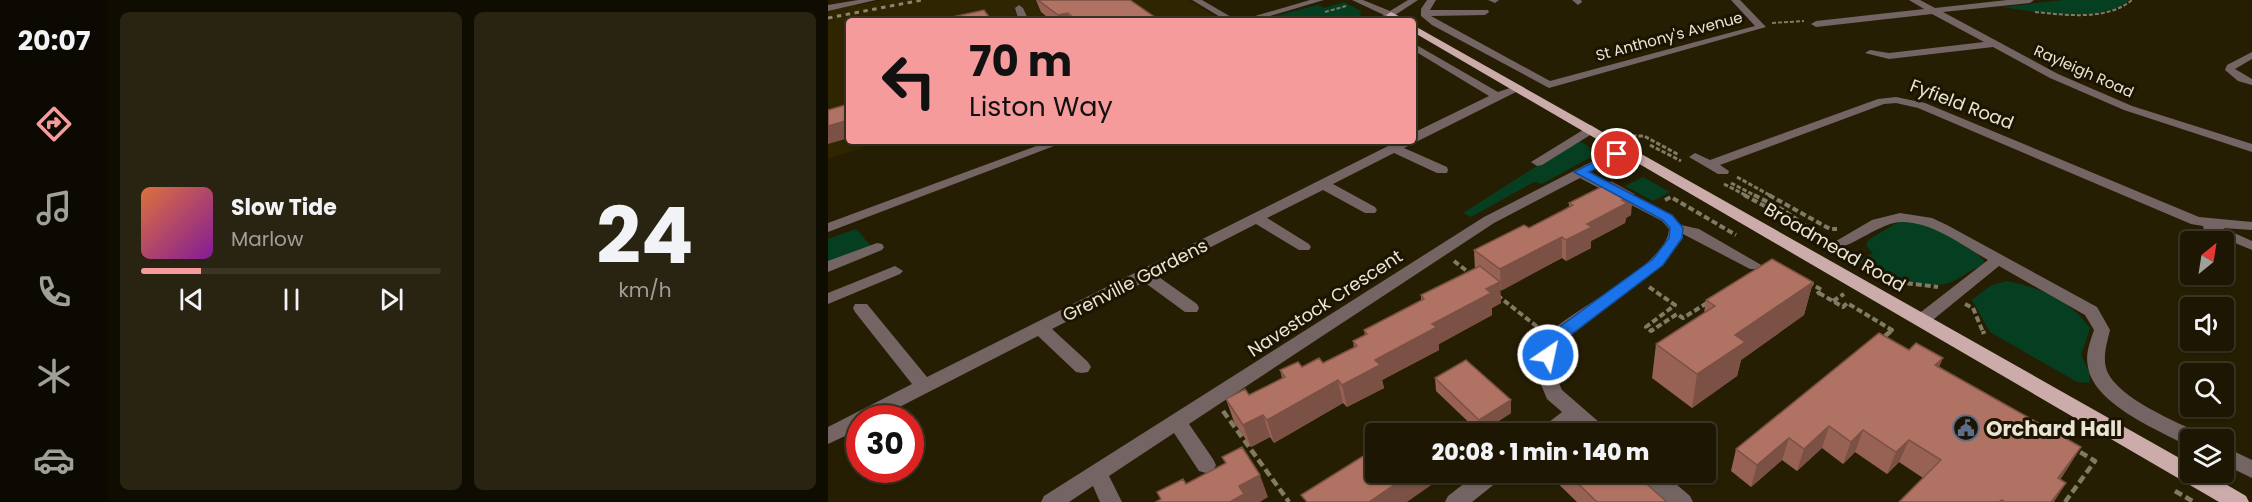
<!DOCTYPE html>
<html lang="en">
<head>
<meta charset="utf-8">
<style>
	body { margin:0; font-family:Poppins,sans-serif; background:#292311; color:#f1f3f6; height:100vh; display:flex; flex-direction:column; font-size:22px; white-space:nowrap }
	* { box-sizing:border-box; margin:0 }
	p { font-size:20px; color:#a09f99 }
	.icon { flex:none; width:33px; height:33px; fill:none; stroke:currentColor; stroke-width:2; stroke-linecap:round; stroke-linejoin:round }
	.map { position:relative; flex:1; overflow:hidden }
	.sheet { display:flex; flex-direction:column; gap:12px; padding:12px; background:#0f0c01; width:720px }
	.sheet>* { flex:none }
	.guide { position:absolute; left:18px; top:18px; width:570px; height:126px; border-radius:6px; box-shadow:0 2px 4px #0004,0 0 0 2px #3a3524; background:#f59b9b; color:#111; overflow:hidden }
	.needle { width:39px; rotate:30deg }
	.controls { position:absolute; left:1352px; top:231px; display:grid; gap:12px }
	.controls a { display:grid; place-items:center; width:54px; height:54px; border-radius:6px; background:#1c1602; box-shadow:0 2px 4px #0004,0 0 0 2px #3a3524; font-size:30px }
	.speed { position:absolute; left:18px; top:405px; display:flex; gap:12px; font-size:30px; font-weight:700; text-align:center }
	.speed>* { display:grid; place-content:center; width:78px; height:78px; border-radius:50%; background:#1c1602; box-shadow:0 2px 4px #0004,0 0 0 2px #3a3524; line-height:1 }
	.speed .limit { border:9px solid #d22; background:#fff; color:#111 }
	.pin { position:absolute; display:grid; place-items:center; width:51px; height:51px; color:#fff; margin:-26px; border:3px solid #fff; border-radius:50%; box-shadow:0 2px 6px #0007 }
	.me { position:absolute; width:66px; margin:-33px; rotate:34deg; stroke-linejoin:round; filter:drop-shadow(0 0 4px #0008) }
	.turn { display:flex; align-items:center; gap:21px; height:126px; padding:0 24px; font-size:27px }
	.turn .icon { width:78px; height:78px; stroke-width:2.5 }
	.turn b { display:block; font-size:42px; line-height:51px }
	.sheet .card { flex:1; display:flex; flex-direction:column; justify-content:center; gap:9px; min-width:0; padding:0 21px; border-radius:9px; background:#292311 }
	.sheet .dial { align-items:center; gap:0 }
	.dial b { font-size:78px; line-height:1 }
	.song { display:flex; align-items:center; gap:18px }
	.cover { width:72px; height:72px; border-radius:9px; background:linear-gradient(135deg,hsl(20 70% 55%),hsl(290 70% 35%)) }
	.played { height:6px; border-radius:3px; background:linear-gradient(90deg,#f59b9b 20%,#3a3524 20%) }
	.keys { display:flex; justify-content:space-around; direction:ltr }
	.sheet .tiles { flex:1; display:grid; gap:12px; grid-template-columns:repeat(2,1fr) }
	.trip { position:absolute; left:537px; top:423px; width:351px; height:60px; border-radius:6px; background:#1c1602; box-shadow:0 2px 4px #0004,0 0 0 2px #3a3524; font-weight:800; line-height:60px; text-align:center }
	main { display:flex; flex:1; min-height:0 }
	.tabs { display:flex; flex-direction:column; width:108px; justify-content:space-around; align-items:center; background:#0b0901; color:#a09f99 }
	.tabs .icon { width:42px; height:42px }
	.tabs .current { color:#f59b9b }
	.tabs b { font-size:27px; color:#f1f3f6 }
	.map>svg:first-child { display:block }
</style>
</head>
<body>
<main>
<nav class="tabs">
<b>20:07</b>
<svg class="icon current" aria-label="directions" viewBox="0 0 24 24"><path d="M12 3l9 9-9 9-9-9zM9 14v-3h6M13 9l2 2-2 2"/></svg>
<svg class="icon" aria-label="music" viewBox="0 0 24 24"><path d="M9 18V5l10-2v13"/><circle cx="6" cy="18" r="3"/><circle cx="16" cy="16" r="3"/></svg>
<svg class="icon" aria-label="phone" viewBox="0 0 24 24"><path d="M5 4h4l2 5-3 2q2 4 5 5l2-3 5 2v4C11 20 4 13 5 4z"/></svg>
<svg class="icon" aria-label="climate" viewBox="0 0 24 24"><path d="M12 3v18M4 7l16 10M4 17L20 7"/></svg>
<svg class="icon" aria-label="car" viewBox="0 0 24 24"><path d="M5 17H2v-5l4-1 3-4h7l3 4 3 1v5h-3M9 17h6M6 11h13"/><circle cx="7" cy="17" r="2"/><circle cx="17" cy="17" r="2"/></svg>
</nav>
<section class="sheet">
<div class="tiles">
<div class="card">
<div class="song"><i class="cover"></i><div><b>Slow Tide</b><p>Marlow</p></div></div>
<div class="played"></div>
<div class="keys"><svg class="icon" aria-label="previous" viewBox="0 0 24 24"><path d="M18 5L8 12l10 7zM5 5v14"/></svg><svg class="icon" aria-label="pause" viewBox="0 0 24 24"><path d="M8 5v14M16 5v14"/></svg><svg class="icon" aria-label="next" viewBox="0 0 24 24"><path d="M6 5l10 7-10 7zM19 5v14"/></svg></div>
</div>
<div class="card dial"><b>24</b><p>km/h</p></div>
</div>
</section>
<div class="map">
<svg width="1424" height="502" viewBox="0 0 1424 502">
	<rect width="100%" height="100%" fill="#261e03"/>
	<path fill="#2f2501" d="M 56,0 L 361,0 L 394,21 L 21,21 L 21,141 L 54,141 L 0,159 L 0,10 Z"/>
	<path fill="#063e21" d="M 1235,0 L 1301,0 C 1278,24 1205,12 1175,7 Z
		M 516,2 L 533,11 L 532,18 L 527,21 L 441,21 L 439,18 L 490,5 L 496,8 Z
		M 750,140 L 760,146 L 765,156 L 714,184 L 706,182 L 643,217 L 635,213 Z
		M 815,177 L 842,192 L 825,201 L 797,186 Z
		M 1072,221 C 1077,221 1082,220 1087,221 C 1103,223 1146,248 1156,261 L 1155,266 C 1141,269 1129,282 1117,284 C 1076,290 1041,268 1007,249 L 1013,247 L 1035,258 L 1045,253 L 1038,246 L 1040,240 Z
		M 28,229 L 44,247 L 0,263 L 0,239 Z
		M 1178,281 C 1211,287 1242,300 1262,328 L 1253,355 L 1262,374 L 1261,383 L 1249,382 L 1162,332 L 1144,300 L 1162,286 Z"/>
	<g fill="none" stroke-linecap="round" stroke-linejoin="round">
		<path stroke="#817b65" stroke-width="2" stroke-dasharray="4 2" stroke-linecap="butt" d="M 497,12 L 518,6
			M 1207,12 C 1237,15 1279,21 1304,0
			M 479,18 L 537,20
			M 944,23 L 976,21"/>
		<path stroke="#817b65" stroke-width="3" stroke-dasharray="4.5 2" stroke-linecap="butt" d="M 804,136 L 816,136 L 851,155
			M 822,145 L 853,161
			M 909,177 L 943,196
			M 903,183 L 928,196
			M 896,184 L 919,196"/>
		<path stroke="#817b65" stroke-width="4" stroke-dasharray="6 3" stroke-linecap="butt" d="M 916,195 L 950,213
			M 926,195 L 955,210 L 997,239
			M 941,195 L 1002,229 L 1009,229
			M 837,200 L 843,197 L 908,235
			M 626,261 L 644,275
			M 1061,281 L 1110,287
			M 980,282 L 994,290 L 989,294
			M 821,287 L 847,305 L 818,327 L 823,331 L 849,314 L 855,318 L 879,303
			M 991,293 L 1015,307 L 1019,303 L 1064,330 L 1061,332
			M 669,295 L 712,329
			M 1005,301 L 1016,294
			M 1137,304 L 1145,308 L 1155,332"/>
		<path stroke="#817b65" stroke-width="4.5" stroke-dasharray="8 4" stroke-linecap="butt" d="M 1155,331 L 1156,334
			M 1057,336 L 1063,331
			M 395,411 L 461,502
			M 1223,434 L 1233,423
			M 1347,491 L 1366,502
			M 1237,502 L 1267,461 L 1247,449"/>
		<path fill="#746564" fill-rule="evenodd" d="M 30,0 L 48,0 L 0,11 L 0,5 Z
			M 364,0 L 374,0 L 410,21 L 482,0 L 496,0 L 425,21 L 399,21 Z
			M 524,0 L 535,0 L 562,11 L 580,0 L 590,0 L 558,21 L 547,21 L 556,15 Z
			M 599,0 L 608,0 L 602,10 L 660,10 L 661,12 L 657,15 L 603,16 L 722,81 L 927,26 L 903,0 L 912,0 L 938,27 L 721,88 L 604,25 L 593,16 L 593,9 Z
			M 660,0 L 671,0 L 667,3 Z
			M 744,0 L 753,0 L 754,2 L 750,5 Z
			M 1081,0 L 1092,0 L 1107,8 L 1179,0 L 1206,0 L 1202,3 L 1115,12 L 1230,74 L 1304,106 L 1424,144 L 1424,152 L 1296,110 L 1222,78 L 1165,47 L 1061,59 L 1037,53 L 1042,50 L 1061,53 L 1156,42 L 1104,14 L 988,27 L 983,24 L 988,21 L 1096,9 Z
			M 191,5 L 195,8 L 201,21 L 191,21 L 187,8 Z
			M 585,43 L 670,92 L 691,85 L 696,88 L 576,148 L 619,167 L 620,170 L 619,173 L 609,173 L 566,153 L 505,184 L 547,207 L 549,210 L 547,213 L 537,213 L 495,190 L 439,218 L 481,244 L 483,247 L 481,250 L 471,250 L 428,224 L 328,275 L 369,304 L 371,308 L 369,312 L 357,312 L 316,282 L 224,329 L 260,362 L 263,367 L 260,372 L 254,373 L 248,372 L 210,336 L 50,418 L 32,418 L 32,429 L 0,444 L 0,427 L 84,384 L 27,312 L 25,308 L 27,304 L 39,304 L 99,377 L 570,141 L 585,141 L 585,133 L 661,96 L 585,50 Z
			M 1424,52 L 1424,59 L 1407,69 L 1424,79 L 1424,85 L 1410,81 L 1397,70 L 1399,65 Z
			M 1068,97 L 1097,103 L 1371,217 L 1424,222 L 1424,230 L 1395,228 L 1424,241 L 1424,250 L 1376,230 L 1375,226 L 1363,224 L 1090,108 L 1068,103 L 1056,104 L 892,165 L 901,171 L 900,174 L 890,174 L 861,157 L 867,153 L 882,160 L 1050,99 Z
			M 763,125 L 769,129 L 767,132 L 714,165 L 709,166 L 703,162 Z
			M 222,141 L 239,141 L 0,232 L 0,223 Z
			M 798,144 L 802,145 L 804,148 L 802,151 L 762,172 L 844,215 L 853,225 L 871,229 L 935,266 L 932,269 L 922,269 L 855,234 L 855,238 L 835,265 L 733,343 L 725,370 L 734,390 L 779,429 L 782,434 L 758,434 L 747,423 L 734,434 L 709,434 L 712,429 L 734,412 L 719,399 L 707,370 C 710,360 712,343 719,335 C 744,309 840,265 841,229 L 834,221 L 752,178 L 666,223 L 361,424 L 385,459 L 388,465 L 385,471 L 378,473 L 371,471 L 346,433 L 281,476 L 294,502 L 272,502 L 265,486 L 241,502 L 213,502 L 216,496 L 656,217 Z
			M 1072,213 L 1104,218 L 1119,225 L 1269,307 L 1282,330 C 1279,343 1274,358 1279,371 C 1290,398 1348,422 1374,434 L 1377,440 L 1362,440 L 1362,446 L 1360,446 C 1330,430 1266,404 1260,367 C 1257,354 1262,342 1266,330 L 1257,315 L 1171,266 L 1101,323 L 1089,323 L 1087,319 L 1089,315 L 1160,260 C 1135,246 1105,222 1074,222 C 1051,222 1021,251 1005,247 L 1003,244 L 1044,220 Z
			M 49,243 L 54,244 L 56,247 L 54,250 L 0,272 L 0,261 Z
			M 67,266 L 75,271 L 72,274 L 0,304 L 0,293 Z
			M 1395,446 L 1424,460 L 1424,478 L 1395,464 Z
			M 651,472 L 677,472 L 674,478 L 644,502 L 617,502 L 620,496 Z
			M 809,472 L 834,472 L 862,496 L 865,502 L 839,502 L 812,478 Z"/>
		<path fill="#ccacab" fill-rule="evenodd" d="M 563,12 L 576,19 L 578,21 L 567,21 L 558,15 Z
			M 585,25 L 1362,464 L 1362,472 L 1377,472 L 1418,496 L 1421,502 L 1391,502 L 585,32 Z"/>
		<path stroke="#8b846f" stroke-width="3" stroke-dasharray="4.5 4.5" stroke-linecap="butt" d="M 0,18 L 94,0"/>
	</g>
	<path fill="#976254" d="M 208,0 L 302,0 L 331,21 L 224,21 L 213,12 Z
		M 741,203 L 803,215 L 798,218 L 797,223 L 763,241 L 763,248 L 738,261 L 734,258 L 672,290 L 673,303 L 664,308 L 664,315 L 611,344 L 611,350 L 554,380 L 556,388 L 519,407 L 515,403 L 446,443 L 442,437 L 423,447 L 406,422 L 398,399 L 421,395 L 454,378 L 452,370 L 495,363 L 526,348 L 525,341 L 537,335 L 536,330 L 593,300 L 593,295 L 647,269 L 646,250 L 701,228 L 741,208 Z
		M 985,282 L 976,315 L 913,360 L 909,376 L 864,408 L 824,378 L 828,344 L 876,313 L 878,300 Z
		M 1081,350 L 1253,447 L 1232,480 L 1226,502 L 1071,502 L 1095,478 L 1071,462 L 1059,474 L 1027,452 L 1015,464 L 994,448 L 969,471 L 954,460 L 923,487 L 903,471 L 908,449 Z
		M 607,378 L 683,413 L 652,433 L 608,391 Z
		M 718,472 L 805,472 L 839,502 L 749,502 Z"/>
	<path fill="#7b5045" d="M 240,13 L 242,21 L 232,21 L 230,15 Z
		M 21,120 L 21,138 L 0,144 L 0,126 Z
		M 805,194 L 803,215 L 798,218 L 797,223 L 763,241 L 763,248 L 738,261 L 738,240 L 759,224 L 794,200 Z
		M 734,237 L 734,258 L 673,291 L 672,269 Z
		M 672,282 L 673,303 L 664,308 L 664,315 L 611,344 L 611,350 L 554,380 L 556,388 L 519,407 L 514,385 L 547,360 L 658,289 Z
		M 985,282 L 976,315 L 913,360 L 909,376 L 864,408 L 869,374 L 907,335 Z
		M 1115,358 L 1106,379 L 1107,365 Z
		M 510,380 L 515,403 L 446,443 L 439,420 Z
		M 683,400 L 683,413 L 652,433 L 651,420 Z
		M 435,415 L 442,437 L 423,447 L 415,425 Z
		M 1001,426 L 994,448 L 969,471 L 976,449 Z
		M 1035,430 L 1027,452 L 1015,464 L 1023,442 Z
		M 961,438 L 954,460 L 923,487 L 929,465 Z
		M 1081,440 L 1071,462 L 1059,474 L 1068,452 Z
		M 1253,447 L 1239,469 L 1216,501 L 1230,478 Z
		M 585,472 L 619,472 L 619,474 L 579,502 L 541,502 Z
		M 432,475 L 440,497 L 432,502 L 402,502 L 411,486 Z
		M 1238,483 L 1226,502 L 1223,502 Z"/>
	<path fill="#b07262" stroke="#7b5045" stroke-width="1.5" d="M 210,0 L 302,0 L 331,20 L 249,21 L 240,13 L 230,15 Z
		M 156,10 L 164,21 L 106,21 Z
		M 21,104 L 21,120 L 0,126 L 0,110 Z
		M 783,182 L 805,194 L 794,200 L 799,203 L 759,224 L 764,227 L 738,240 L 734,237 L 672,269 L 646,250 L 696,225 L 701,228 L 734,211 L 745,205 L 741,203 Z
		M 944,259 L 985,282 L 907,335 L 917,342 L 869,374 L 828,344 L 887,306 L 878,300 Z
		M 652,266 L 672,282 L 658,289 L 663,293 L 604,324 L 609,327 L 547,360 L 552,365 L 514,385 L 510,380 L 439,420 L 435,415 L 415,425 L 398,399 L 417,389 L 421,395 L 457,377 L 452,370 L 470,362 L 474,367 L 491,358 L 495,363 L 529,346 L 525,341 L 539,334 L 536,330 L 596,299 L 593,295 Z
		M 1051,333 L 1081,350 L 1088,343 L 1115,358 L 1107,365 L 1253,447 L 1230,478 L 1238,483 L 1223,502 L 1177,502 L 1174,500 L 1171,502 L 1071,502 L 1113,460 L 1081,440 L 1068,452 L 1035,430 L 1023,442 L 1001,426 L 976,449 L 961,438 L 929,465 L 908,449 Z
		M 638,360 L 683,400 L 651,420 L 607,378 Z
		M 588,423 L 599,434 L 571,434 Z
		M 749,423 L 760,434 L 734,434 Z
		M 414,447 L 432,475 L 411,486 L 416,494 L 402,502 L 328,502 L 333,499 L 329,492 L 355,479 L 358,484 L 398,463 L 394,457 Z
		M 548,448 L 548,472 L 585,472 L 541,502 L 479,502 L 473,495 Z
		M 738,472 L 805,472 L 839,502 L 769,502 Z"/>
	<path fill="#1a73e8" stroke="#114b97" stroke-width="1.5" d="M 789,150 L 795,154 L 793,156 L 761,172 L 844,215 L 855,228 L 854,238 L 835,265 L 732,343 L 726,359 L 714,359 L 712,355 L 719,336 L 825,259 L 841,238 L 842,228 L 835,220 L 746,172 Z"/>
	<defs>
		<g id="civic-ring" transform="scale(1.35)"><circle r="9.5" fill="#1c1400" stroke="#5c6f8a" stroke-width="1.5"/><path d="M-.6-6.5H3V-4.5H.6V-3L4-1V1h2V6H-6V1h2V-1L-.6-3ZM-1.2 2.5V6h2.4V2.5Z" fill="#5c6f8a"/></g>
	</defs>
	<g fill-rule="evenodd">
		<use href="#civic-ring" x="1138" y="428"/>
	</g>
	<g text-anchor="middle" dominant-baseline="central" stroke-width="6" stroke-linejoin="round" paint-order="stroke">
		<g font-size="15" fill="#e9e4d4" stroke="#1c1400">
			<text transform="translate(841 36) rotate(-15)">St Anthony's Avenue</text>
			<text transform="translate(1256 71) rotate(24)">Rayleigh Road</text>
		</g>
		<g font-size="18" fill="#e9e4d4" stroke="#1c1400">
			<text transform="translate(1134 104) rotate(21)">Fyfield Road</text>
			<text transform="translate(1007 247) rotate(30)">Broadmead Road</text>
			<text transform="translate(307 280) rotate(-27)">Grenville Gardens</text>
			<text transform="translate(497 303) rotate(-33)">Navestock Crescent</text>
		</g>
		<g font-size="21" font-weight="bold" fill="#e9e4d4" stroke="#1c1400" text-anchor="start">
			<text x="1158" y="428">Orchard Hall</text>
		</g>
	</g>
</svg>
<div class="controls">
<a><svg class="needle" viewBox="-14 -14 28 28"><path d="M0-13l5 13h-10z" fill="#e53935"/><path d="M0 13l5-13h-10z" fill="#a09f99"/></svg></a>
<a><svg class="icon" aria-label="sound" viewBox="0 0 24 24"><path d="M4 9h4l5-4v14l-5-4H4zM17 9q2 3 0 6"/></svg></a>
<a><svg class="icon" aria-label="search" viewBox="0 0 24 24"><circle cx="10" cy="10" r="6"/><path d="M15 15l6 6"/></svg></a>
<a><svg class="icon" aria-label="layers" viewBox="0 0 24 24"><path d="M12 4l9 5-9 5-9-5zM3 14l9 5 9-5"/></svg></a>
</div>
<div class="speed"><div class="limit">30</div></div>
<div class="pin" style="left:789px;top:154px;background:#d93025"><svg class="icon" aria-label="arrive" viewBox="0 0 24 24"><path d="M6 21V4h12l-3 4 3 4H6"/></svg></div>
<svg class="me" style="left:720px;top:355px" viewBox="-20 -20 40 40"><circle r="17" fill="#1a73e8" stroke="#fff" stroke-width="3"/><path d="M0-11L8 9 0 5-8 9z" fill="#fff"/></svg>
<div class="trip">20:08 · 1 min · 140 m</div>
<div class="guide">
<div class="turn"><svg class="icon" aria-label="left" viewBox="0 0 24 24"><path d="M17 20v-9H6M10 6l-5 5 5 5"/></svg><div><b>70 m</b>Liston Way</div></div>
</div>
</div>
</main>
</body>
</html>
